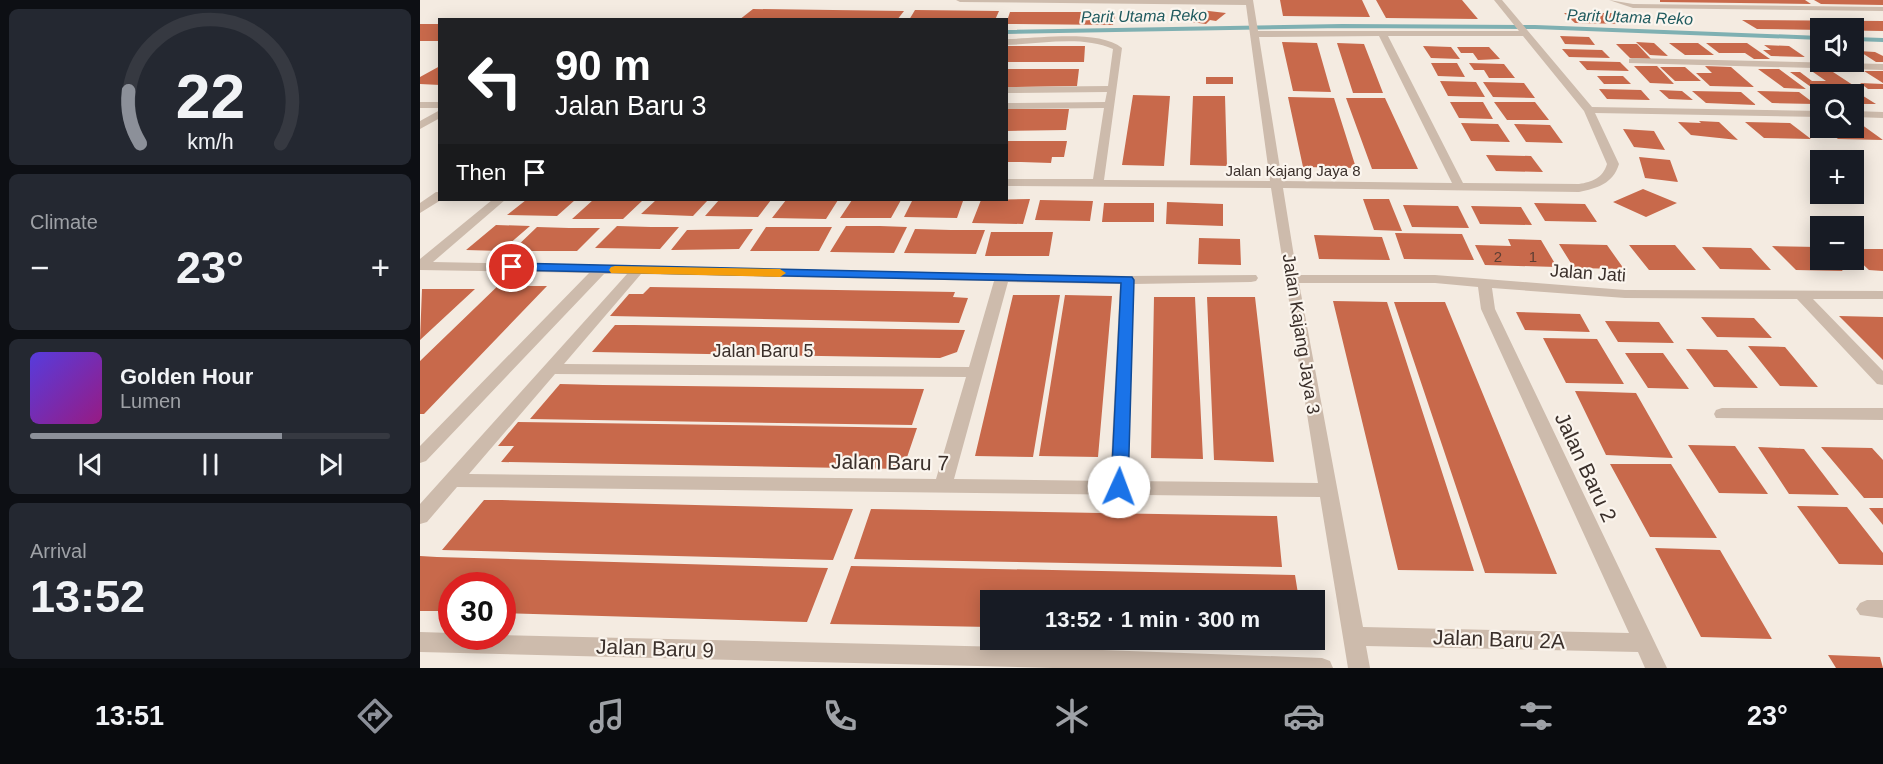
<!DOCTYPE html>
<html lang="en">
<head>
<meta charset="utf-8">
<style>
	body { margin:0; font-family:Arial,sans-serif; background:#242831; color:#f1f3f6; height:100vh; display:flex; flex-direction:column; font-size:22px; white-space:nowrap }
	* { box-sizing:border-box; margin:0 }
	p { font-size:20px; color:#9ea1a6 }
	.icon { flex:none; width:33px; height:33px; fill:none; stroke:currentColor; stroke-width:2; stroke-linecap:round; stroke-linejoin:round }
	.map { position:relative; flex:1; overflow:hidden }
	.side { display:flex; flex-direction:column; gap:9px; padding:9px; background:#0d0f14; width:420px }
	.side>* { flex:none }
	.hud { position:absolute; left:18px; top:18px; width:570px; height:183px; border-radius:0px; box-shadow:0 3px 15px #0003; background:#202124; color:#fff; overflow:hidden }
	.buttons { position:absolute; left:1390px; top:18px; display:grid; gap:12px }
	.buttons a { display:grid; place-items:center; width:54px; height:54px; border-radius:0px; background:#171b24; box-shadow:0 3px 15px #0003; font-size:30px }
	.speed { position:absolute; left:18px; top:572px; display:flex; gap:12px; font-size:30px; font-weight:700; text-align:center }
	.speed>* { display:grid; place-content:center; width:78px; height:78px; border-radius:50%; background:#171b24; box-shadow:0 3px 15px #0003; line-height:1 }
	.speed .limit { border:9px solid #d22; background:#fff; color:#111 }
	.pin { position:absolute; display:grid; place-items:center; width:51px; height:51px; color:#fff; margin:-26px; border:3px solid #fff; border-radius:50%; box-shadow:0 2px 6px #0007 }
	.me { position:absolute; width:66px; margin:-33px; rotate:2deg; stroke-linejoin:round; filter:drop-shadow(0 0 4px #0008) }
	.turn { display:flex; align-items:center; gap:21px; height:126px; padding:0 18px; font-size:27px }
	.turn .icon { width:78px; height:78px; stroke-width:2.5 }
	.turn b { display:block; font-size:42px; line-height:51px }
	.then { display:flex; align-items:center; height:57px; padding:0 18px; background:#0003; gap:12px; font-size:22px }
	.big { font-size:45px; font-weight:700; line-height:1.1 }
	.side .card { flex:1; display:flex; flex-direction:column; justify-content:center; gap:9px; min-width:0; padding:0 21px; border-radius:9px; background:#242831 }
	.side .dial { align-items:center; gap:0 }
	.dial svg { height:156px; overflow:visible; fill:none; stroke:#363941; stroke-width:7; stroke-linecap:round; text-anchor:middle }
	.dial text { fill:#f1f3f6; stroke:none }
	.song { display:flex; align-items:center; gap:18px }
	.cover { width:72px; height:72px; border-radius:9px; background:linear-gradient(135deg,hsl(250 70% 55%),hsl(310 70% 35%)) }
	.played { height:6px; border-radius:3px; background:linear-gradient(90deg,#8c9099 70%,#363941 70%) }
	.keys { display:flex; justify-content:space-around; direction:ltr }
	.heat { display:flex; justify-content:space-between; align-items:center; font-size:33px; direction:ltr }
	.trip { position:absolute; left:560px; top:590px; width:345px; height:60px; border-radius:0px; background:#171b24; box-shadow:0 3px 15px #0003; font-weight:700; line-height:60px; text-align:center }
	.tabs { display:flex; height:96px; justify-content:space-around; align-items:center; background:#090b0e; color:#9ea1a6 }
	.tabs .icon { width:42px; height:42px }
	.tabs .current { color:#8c9099 }
	.tabs b { font-size:27px; color:#f1f3f6 }
	main { display:flex; flex:1; min-height:0 }
	.map>svg:first-child { display:block }
</style>
</head>
<body>
<main>
<section class="side">
<div class="card dial"><svg viewBox="0 0 100 80">
<path d="M14 69A42 42 0 1 1 86 69"/>
<path d="M14 69A42 42 0 0 1 8 42" stroke="#8c9099"/>
<text x="50" y="56" font-size="32" font-weight="700">22</text>
<text x="50" y="72" font-size="11">km/h</text>
</svg></div>
<div class="card"><p>Climate</p>
<div class="heat"><a>−</a><b class="big">23°</b><a>+</a></div>
</div>
<div class="card">
<div class="song"><i class="cover"></i><div><b>Golden Hour</b><p>Lumen</p></div></div>
<div class="played"></div>
<div class="keys"><svg class="icon" aria-label="previous" viewBox="0 0 24 24"><path d="M18 5L8 12l10 7zM5 5v14"/></svg><svg class="icon" aria-label="pause" viewBox="0 0 24 24"><path d="M8 5v14M16 5v14"/></svg><svg class="icon" aria-label="next" viewBox="0 0 24 24"><path d="M6 5l10 7-10 7zM19 5v14"/></svg></div>
</div>
<div class="card"><p>Arrival</p><b class="big">13:52</b></div>
</section>
<div class="map">
<svg width="1463" height="668" viewBox="0 0 1463 668">
	<rect width="100%" height="100%" fill="#f4ebe1"/>
	<g fill="none" stroke-linecap="round" stroke-linejoin="round">
		<path stroke="#7fb0b2" stroke-width="4" d="M 586,32 L 922,26 L 1115,27 L 1401,38
			M 1434,39 L 1463,40"/>
	</g>
	<path fill="#c8694b" d="M 860,0 L 942,0 L 950,17 L 863,16 Z
		M 956,0 L 1042,0 L 1058,19 L 966,18 Z
		M 1240,0 L 1385,0 L 1391,4 L 1240,2 Z
		M 1394,0 L 1463,0 L 1463,5 L 1401,4 Z
		M 333,9 L 484,11 L 477,20 L 319,20 Z
		M 495,10 L 579,11 L 575,20 L 489,20 Z
		M 780,10 L 806,13 L 796,21 L 790,20 L 786,24 L 771,22 L 775,18 L 760,16 Z
		M 590,12 L 696,12 L 693,25 L 586,24 Z
		M 1144,13 L 1198,13 L 1210,24 L 1155,23 Z
		M 1322,20 L 1463,21 L 1463,31 L 1337,29 Z
		M 0,24 L 20,24 L 20,41 L 0,41 Z
		M 1140,36 L 1169,37 L 1175,45 L 1145,44 Z
		M 862,42 L 897,43 L 911,92 L 873,91 Z
		M 1216,42 L 1234,43 L 1248,56 L 1230,55 Z
		M 917,43 L 944,44 L 963,93 L 933,93 Z
		M 1249,43 L 1278,43 L 1294,55 L 1265,55 Z
		M 1286,43 L 1327,43 L 1350,59 L 1334,59 L 1325,53 L 1299,53 Z
		M 1196,44 L 1217,44 L 1231,59 L 1210,58 Z
		M 1344,45 L 1369,46 L 1385,57 L 1351,56 L 1343,50 L 1351,50 Z
		M 586,46 L 665,46 L 664,62 L 586,62 Z
		M 1003,46 L 1031,47 L 1040,59 L 1011,58 Z
		M 1037,47 L 1069,47 L 1080,59 L 1058,60 L 1053,53 L 1041,53 Z
		M 1142,49 L 1182,50 L 1190,58 L 1149,57 Z
		M 1439,51 L 1455,52 L 1463,56 L 1463,62 L 1456,62 Z
		M 1159,61 L 1200,62 L 1209,71 L 1167,70 Z
		M 1011,63 L 1037,63 L 1045,77 L 1018,76 Z
		M 1049,63 L 1084,64 L 1095,78 L 1069,78 L 1064,70 L 1054,70 Z
		M 20,66 L 20,85 L 0,84 L 0,77 Z
		M 1214,66 L 1237,66 L 1254,84 L 1230,83 Z
		M 1285,66 L 1311,67 L 1334,87 L 1290,86 L 1276,73 L 1292,73 Z
		M 1240,67 L 1265,67 L 1281,81 L 1255,81 Z
		M 586,69 L 659,69 L 657,86 L 592,87 L 586,87 Z
		M 1338,69 L 1359,69 L 1386,89 L 1364,88 Z
		M 1444,71 L 1463,71 L 1463,83 Z
		M 1370,72 L 1380,72 L 1392,81 L 1406,81 L 1393,72 L 1413,72 L 1436,87 L 1391,87 Z
		M 1177,76 L 1203,76 L 1211,84 L 1184,84 Z
		M 786,77 L 813,77 L 813,84 L 786,84 Z
		M 1020,81 L 1056,82 L 1065,97 L 1028,96 Z
		M 1063,82 L 1104,83 L 1115,98 L 1073,97 Z
		M 1440,83 L 1463,84 L 1463,89 L 1448,89 Z
		M 1179,89 L 1221,90 L 1230,100 L 1187,99 Z
		M 1239,90 L 1262,91 L 1273,100 L 1249,99 Z
		M 1272,91 L 1321,92 L 1336,105 L 1286,103 Z
		M 1337,91 L 1379,92 L 1395,104 L 1352,103 Z
		M 1434,94 L 1440,94 L 1456,104 L 1437,104 L 1442,107 L 1434,107 Z
		M 713,95 L 750,96 L 744,166 L 702,165 Z
		M 773,96 L 805,96 L 807,166 L 770,165 Z
		M 868,97 L 914,98 L 936,168 L 883,167 Z
		M 926,98 L 965,98 L 998,169 L 952,169 Z
		M 1030,102 L 1063,102 L 1073,119 L 1039,118 Z
		M 1074,102 L 1115,102 L 1129,120 L 1087,120 Z
		M 586,109 L 649,109 L 646,130 L 586,131 Z
		M 1279,121 L 1299,122 L 1318,140 L 1271,135 L 1258,122 L 1281,123 Z
		M 1325,122 L 1370,123 L 1391,139 L 1344,138 Z
		M 1434,122 L 1438,122 L 1463,140 L 1418,139 L 1403,128 L 1434,128 Z
		M 1041,123 L 1078,124 L 1090,142 L 1051,141 Z
		M 1094,124 L 1130,125 L 1143,143 L 1106,142 Z
		M 1203,129 L 1234,131 L 1245,150 L 1214,147 Z
		M 586,141 L 647,141 L 644,157 L 632,157 L 631,163 L 601,162 L 586,162 Z
		M 1066,155 L 1111,156 L 1123,172 L 1076,171 Z
		M 1219,157 L 1250,160 L 1258,182 L 1225,178 Z
		M 1223,189 L 1257,203 L 1226,217 L 1193,202 Z
		M 610,199 L 603,224 L 552,223 L 561,200 Z
		M 943,199 L 969,199 L 982,231 L 954,230 Z
		M 106,200 L 155,200 L 137,216 L 87,215 Z
		M 173,200 L 223,200 L 203,219 L 152,219 Z
		M 236,200 L 288,200 L 273,216 L 221,214 Z
		M 299,200 L 351,200 L 338,217 L 285,216 Z
		M 366,200 L 418,200 L 406,219 L 352,218 Z
		M 432,200 L 481,200 L 471,218 L 420,218 Z
		M 620,200 L 673,201 L 670,221 L 615,220 Z
		M 492,201 L 543,201 L 537,218 L 484,217 Z
		M 747,202 L 803,204 L 803,226 L 746,224 Z
		M 684,203 L 734,203 L 734,222 L 682,222 Z
		M 1114,203 L 1165,204 L 1177,222 L 1125,221 Z
		M 983,205 L 1038,206 L 1049,228 L 992,227 Z
		M 1051,206 L 1101,207 L 1112,225 L 1060,224 Z
		M 76,225 L 110,226 L 81,251 L 46,250 Z
		M 197,226 L 231,227 L 259,227 L 240,249 L 175,248 Z
		M 426,226 L 460,226 L 487,227 L 474,253 L 410,252 Z
		M 117,227 L 149,228 L 180,228 L 157,251 L 92,251 Z
		M 346,227 L 412,227 L 399,251 L 330,251 Z
		M 333,229 L 319,249 L 251,250 L 267,230 Z
		M 495,229 L 531,230 L 565,230 L 556,254 L 484,253 Z
		M 571,232 L 633,232 L 629,256 L 565,256 Z
		M 975,233 L 1042,234 L 1054,260 L 984,259 Z
		M 894,235 L 962,237 L 970,260 L 899,259 Z
		M 779,238 L 820,239 L 821,265 L 778,264 Z
		M 1088,239 L 1121,240 L 1137,267 L 1065,265 L 1055,245 L 1091,246 Z
		M 1139,244 L 1187,245 L 1204,269 L 1154,268 Z
		M 1209,245 L 1255,245 L 1276,270 L 1229,270 Z
		M 1352,246 L 1397,247 L 1401,251 L 1401,260 L 1410,260 L 1423,271 L 1376,270 Z
		M 1282,247 L 1331,248 L 1351,270 L 1300,269 Z
		M 1434,249 L 1463,249 L 1463,271 L 1449,270 L 1434,256 Z
		M 85,279 L 102,279 L 96,286 L 127,286 L 4,414 L 0,414 L 0,361 Z
		M 230,287 L 535,292 L 533,297 L 548,298 L 539,323 L 190,316 L 209,294 L 223,294 Z
		M 2,289 L 55,289 L 0,340 Z
		M 593,295 L 640,295 L 613,457 L 555,456 Z
		M 645,295 L 692,296 L 678,457 L 619,456 Z
		M 734,297 L 775,297 L 783,459 L 731,458 Z
		M 787,297 L 835,297 L 854,462 L 794,460 Z
		M 913,301 L 967,302 L 1054,571 L 978,570 Z
		M 974,302 L 1025,302 L 1137,574 L 1065,573 Z
		M 1096,312 L 1160,314 L 1170,332 L 1105,330 Z
		M 1419,316 L 1463,317 L 1463,360 Z
		M 1281,317 L 1334,318 L 1352,338 L 1297,337 Z
		M 1185,321 L 1239,322 L 1254,343 L 1198,342 Z
		M 195,325 L 214,325 L 545,330 L 537,352 L 520,358 L 172,352 Z
		M 1123,338 L 1177,339 L 1204,384 L 1146,383 Z
		M 1328,346 L 1365,347 L 1398,387 L 1360,386 Z
		M 1266,349 L 1307,350 L 1338,388 L 1294,387 Z
		M 1205,353 L 1243,353 L 1269,389 L 1228,388 Z
		M 140,384 L 183,385 L 504,389 L 492,425 L 110,419 Z
		M 1155,391 L 1216,393 L 1253,458 L 1186,455 Z
		M 98,422 L 438,427 L 497,428 L 483,469 L 81,462 L 94,446 L 78,446 Z
		M 1268,445 L 1315,446 L 1348,494 L 1299,493 Z
		M 1338,447 L 1384,449 L 1419,495 L 1369,494 Z
		M 1401,447 L 1452,448 L 1463,460 L 1463,498 L 1444,498 Z
		M 1190,464 L 1251,464 L 1297,538 L 1230,537 Z
		M 64,500 L 82,500 L 433,509 L 413,560 L 22,550 Z
		M 1377,506 L 1427,507 L 1463,553 L 1463,565 L 1419,564 Z
		M 1449,508 L 1463,508 L 1463,525 Z
		M 451,509 L 857,516 L 862,567 L 434,559 Z
		M 1235,548 L 1300,550 L 1352,639 L 1281,637 Z
		M 0,556 L 17,557 L 408,568 L 387,622 L 82,613 L 82,585 L 32,585 L 32,611 L 0,611 Z
		M 431,566 L 875,575 L 879,600 L 570,600 L 570,627 L 410,624 Z
		M 1408,655 L 1460,657 L 1463,668 L 1416,668 Z"/>
	<g fill="none" stroke-linecap="round" stroke-linejoin="round">
		<path fill="#cdbbac" fill-rule="evenodd" d="M 536,0 L 833,0 L 838,31 L 1099,31 L 1074,0 L 1082,0 L 1172,107 L 1401,111 L 1401,117 L 1175,113 L 1199,164 C 1193,184 1177,188 1159,192 L 863,188 L 877,275 L 1015,275 L 1205,290 L 1463,291 L 1463,299 L 1393,299 L 1463,371 L 1463,385 L 1457,384 L 1377,299 L 1205,298 L 1072,288 L 1075,309 L 1247,668 L 1225,668 L 1218,652 L 946,646 L 950,668 L 928,668 L 900,497 L 37,487 L 7,522 L 0,524 L 0,504 L 207,274 L 184,274 L 6,461 L 0,463 L 0,446 L 169,273 L 0,270 L 0,259 L 72,200 L 85,200 L 13,262 L 707,276 L 836,275 L 838,278 L 836,281 L 831,282 L 714,284 L 708,481 L 898,483 L 851,188 L 586,186 L 586,179 L 673,179 L 684,108 L 586,109 L 586,103 L 685,102 L 687,92 L 586,93 L 586,87 L 688,86 L 693,49 C 662,35 620,44 586,45 L 586,39 C 616,39 679,29 702,48 L 684,180 L 850,181 L 826,5 L 540,2 ZM 959,36 L 1032,183 L 862,181 L 839,37 ZM 968,36 L 1103,36 L 1164,111 L 1187,164 C 1183,178 1172,182 1159,184 L 1043,183 ZM 221,274 L 574,281 L 549,367 L 144,364 ZM 588,282 L 700,284 L 690,481 L 534,479 ZM 879,283 L 1015,283 L 1058,287 L 1061,309 L 1209,633 L 943,627 ZM 135,374 L 546,377 L 516,479 L 49,474 Z
			M 1189,0 L 1213,4 L 1463,7 L 1463,11 L 1213,8 Z
			M 1212,58 L 1463,64 L 1463,70 L 1209,63 L 1209,59 Z
			M 0,102 L 20,102 L 20,108 L 0,108 Z
			M 20,110 L 20,118 L 0,129 L 0,121 Z
			M 1434,111 L 1463,112 L 1463,118 L 1434,117 Z
			M 16,192 L 20,192 L 20,200 L 21,200 L 0,213 L 0,203 Z
			M 1302,408 L 1463,408 L 1463,420 L 1296,418 L 1294,414 L 1296,410 Z
			M 1447,600 L 1463,600 L 1463,618 L 1440,615 L 1436,609 L 1440,603 Z
			M 0,632 L 32,633 L 32,636 L 82,635 L 628,648 L 902,658 L 910,661 L 913,668 L 633,668 L 0,652 Z"/>
	</g>
	<path fill="#1a73e8" stroke="#114b97" stroke-width="1.5" d="M 92,263 L 712,277 L 714,280 L 708,487 L 705,491 L 699,493 L 694,491 L 691,487 L 701,283 L 88,270 L 86,267 Z"/>
	<path fill="#f59e0b" d="M 195,266 L 360,269 L 366,273 L 360,277 L 191,273 L 189,270 L 191,267 Z"/>
	<g text-anchor="middle" dominant-baseline="central" stroke-width="4.5" stroke-linejoin="round" paint-order="stroke">
		<g font-size="15" fill="#3b302b" stroke="#fbf5ee">
			<text x="873" y="170">Jalan Kajang Jaya 8</text>
		</g>
		<g font-size="15" fill="#5e3e33">
			<text x="1078" y="256">2</text>
			<text x="1113" y="256">1</text>
		</g>
		<g font-size="16" font-style="italic" fill="#1f5a5e" stroke="#fbf5ee">
			<text transform="translate(724 16) rotate(-1)">Parit Utama Reko</text>
			<text transform="translate(1210 17) rotate(2)">Parit Utama Reko</text>
		</g>
		<g font-size="18" fill="#3b302b" stroke="#fbf5ee">
			<text transform="translate(1168 273) rotate(4)">Jalan Jati</text>
			<text transform="translate(881 334) rotate(81)">Jalan Kajang Jaya 3</text>
			<text x="343" y="351">Jalan Baru 5</text>
		</g>
		<g font-size="21" fill="#3b302b" stroke="#fbf5ee">
			<text transform="translate(470 462) rotate(1)">Jalan Baru 7</text>
			<text transform="translate(1166 467) rotate(65)">Jalan Baru 2</text>
			<text transform="translate(1079 639) rotate(2)">Jalan Baru 2A</text>
			<text transform="translate(235 648) rotate(2)">Jalan Baru 9</text>
		</g>
	</g>
</svg>
<div class="buttons">
<a><svg class="icon" aria-label="sound" viewBox="0 0 24 24"><path d="M4 9h4l5-4v14l-5-4H4zM17 9q2 3 0 6"/></svg></a>
<a><svg class="icon" aria-label="search" viewBox="0 0 24 24"><circle cx="10" cy="10" r="6"/><path d="M15 15l6 6"/></svg></a>
<a>+</a>
<a>−</a>
</div>
<div class="speed"><div class="limit">30</div></div>
<div class="pin" style="left:92px;top:267px;background:#d93025"><svg class="icon" aria-label="arrive" viewBox="0 0 24 24"><path d="M6 21V4h12l-3 4 3 4H6"/></svg></div>
<svg class="me" style="left:699px;top:487px" viewBox="-20 -20 40 40"><circle r="19" fill="#fff"/><path d="M0-13L10 11 0 6-10 11z" fill="#1a73e8"/></svg>
<div class="trip">13:52 · 1 min · 300 m</div>
<div class="hud">
<div class="turn"><svg class="icon" aria-label="left" viewBox="0 0 24 24"><path d="M17 20v-9H6M10 6l-5 5 5 5"/></svg><div><b>90 m</b>Jalan Baru 3</div></div>
<div class="then">Then<svg class="icon" aria-label="arrive" viewBox="0 0 24 24"><path d="M6 21V4h12l-3 4 3 4H6"/></svg></div>
</div>
</div>
</main>
<nav class="tabs">
<b>13:51</b>
<svg class="icon current" aria-label="directions" viewBox="0 0 24 24"><path d="M12 3l9 9-9 9-9-9zM9 14v-3h6M13 9l2 2-2 2"/></svg>
<svg class="icon" aria-label="music" viewBox="0 0 24 24"><path d="M9 18V5l10-2v13"/><circle cx="6" cy="18" r="3"/><circle cx="16" cy="16" r="3"/></svg>
<svg class="icon" aria-label="phone" viewBox="0 0 24 24"><path d="M5 4h4l2 5-3 2q2 4 5 5l2-3 5 2v4C11 20 4 13 5 4z"/></svg>
<svg class="icon" aria-label="climate" viewBox="0 0 24 24"><path d="M12 3v18M4 7l16 10M4 17L20 7"/></svg>
<svg class="icon" aria-label="car" viewBox="0 0 24 24"><path d="M5 17H2v-5l4-1 3-4h7l3 4 3 1v5h-3M9 17h6M6 11h13"/><circle cx="7" cy="17" r="2"/><circle cx="17" cy="17" r="2"/></svg>
<svg class="icon" aria-label="filters" viewBox="0 0 24 24"><path d="M4 7h16M4 17h16"/><circle cx="9" cy="7" r="2"/><circle cx="15" cy="17" r="2"/></svg>
<b>23°</b>
</nav>
</body>
</html>
